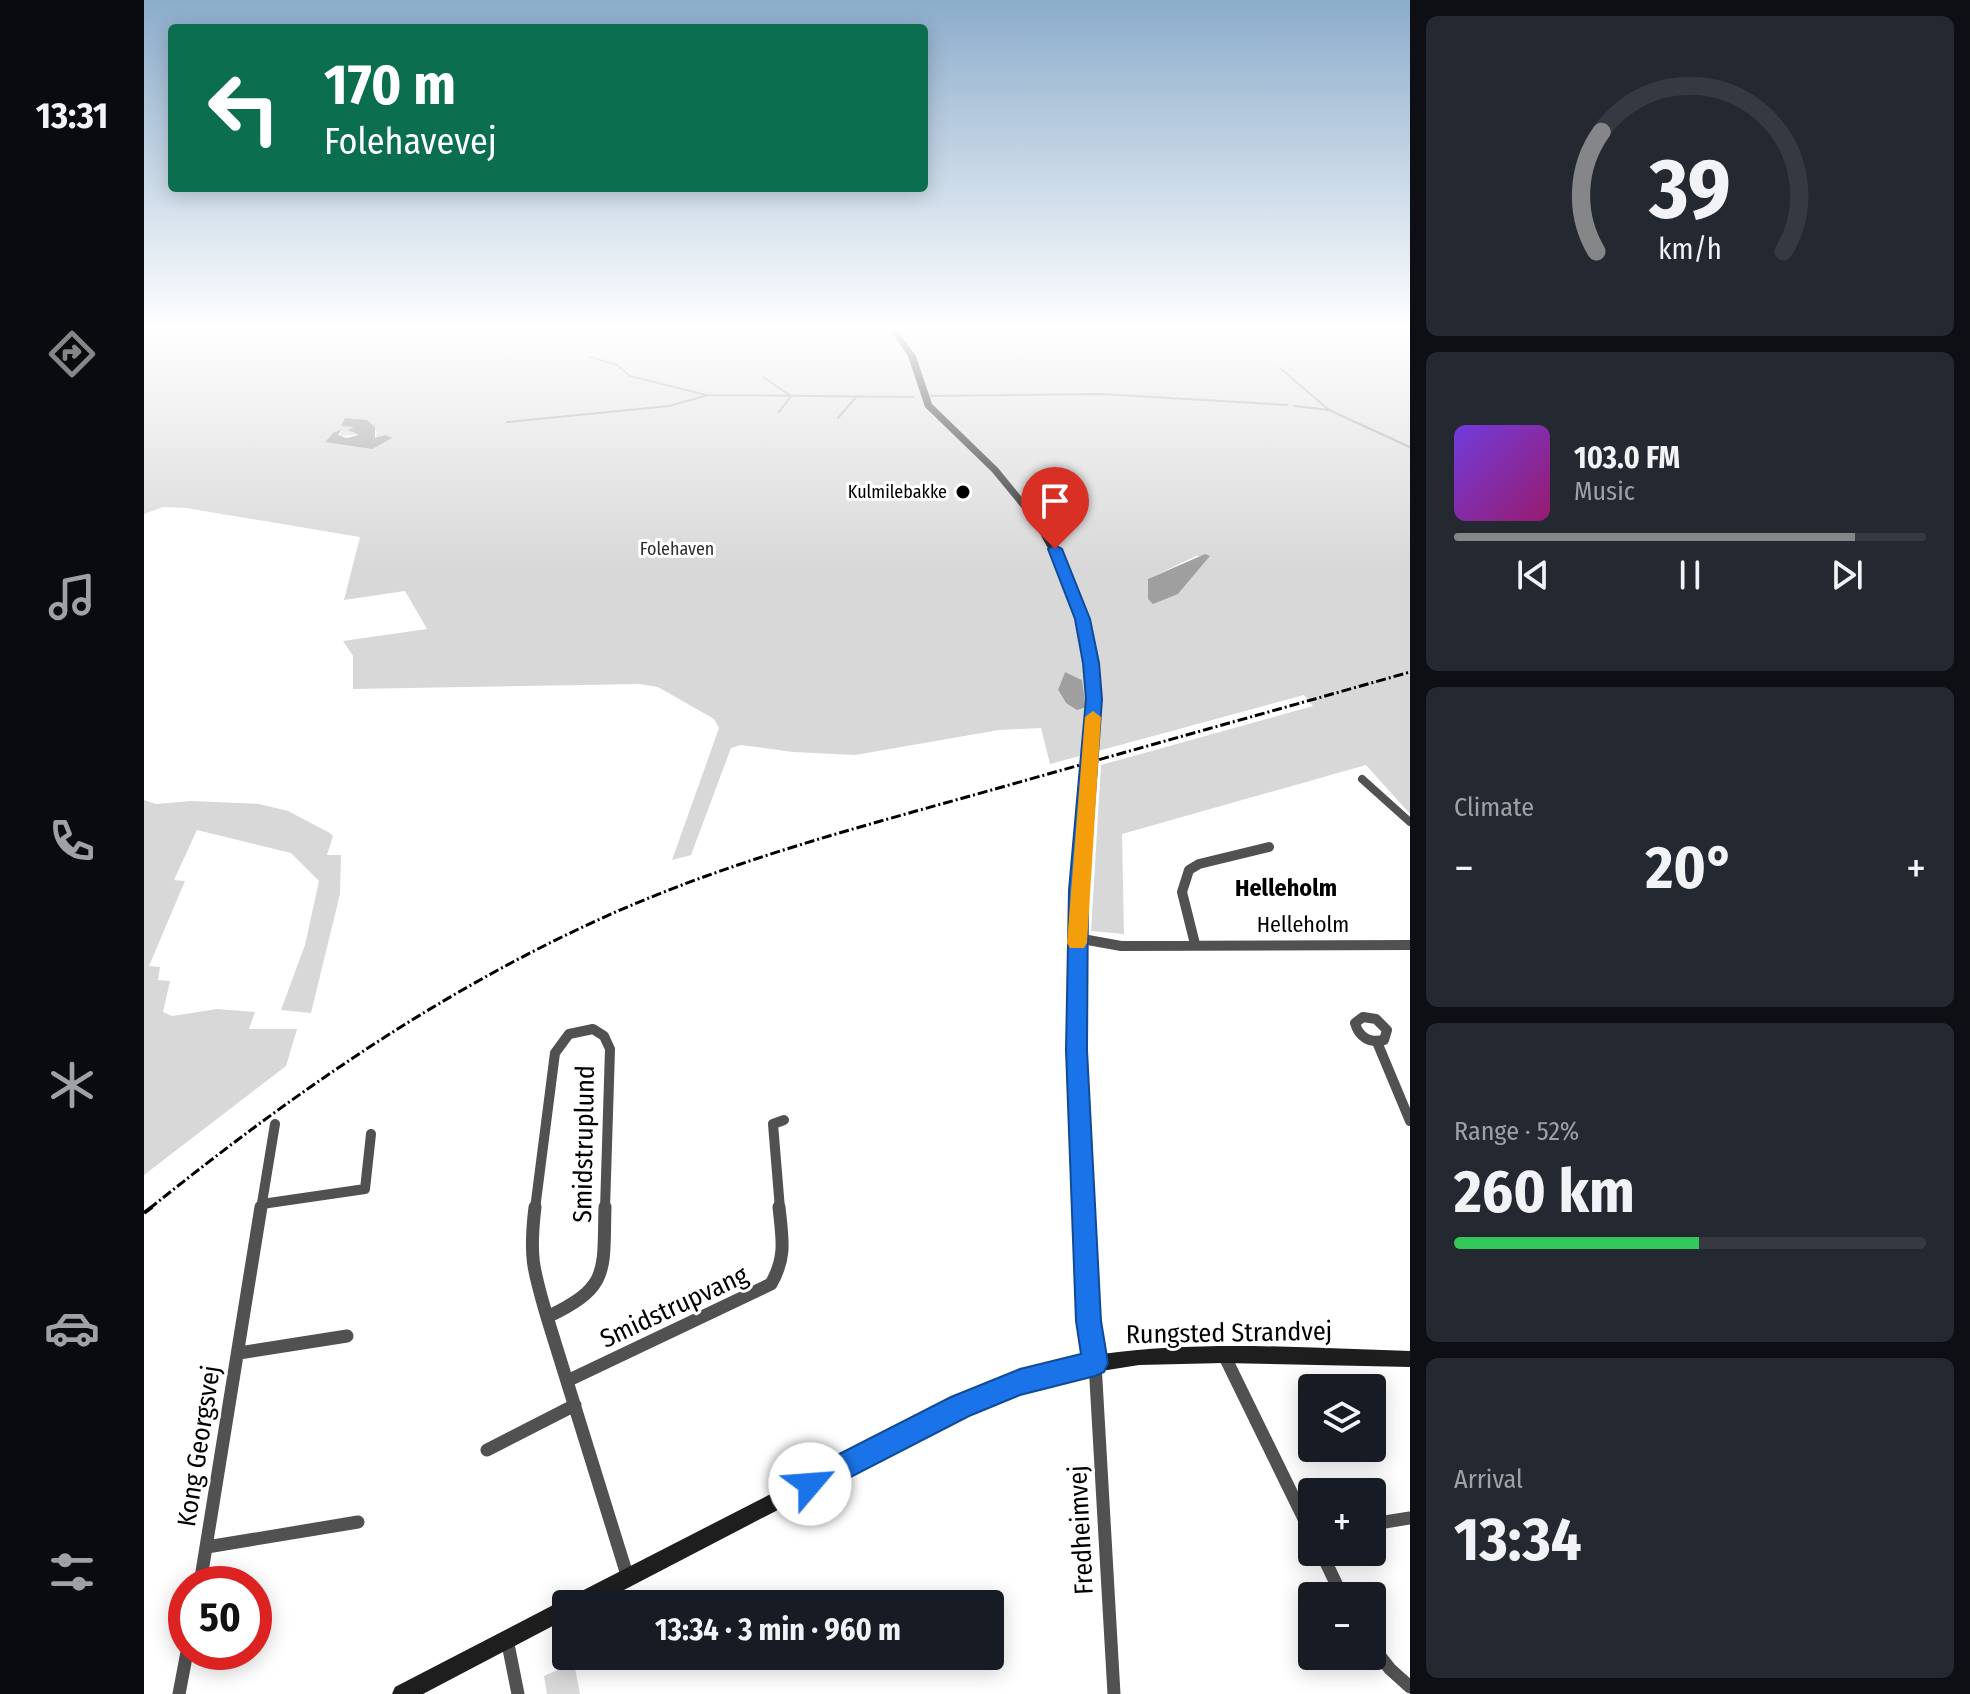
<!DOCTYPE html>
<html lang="en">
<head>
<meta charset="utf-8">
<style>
	body { margin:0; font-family:"Fira Sans Condensed",sans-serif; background:#242831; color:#f1f3f6; height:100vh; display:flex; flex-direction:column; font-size:30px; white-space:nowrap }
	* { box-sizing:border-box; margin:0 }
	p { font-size:26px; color:#9ea1a6 }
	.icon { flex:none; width:44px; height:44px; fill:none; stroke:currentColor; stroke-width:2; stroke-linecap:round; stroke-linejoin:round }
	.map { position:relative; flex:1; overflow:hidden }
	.side { display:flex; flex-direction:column; gap:16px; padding:16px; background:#0d0f14; width:560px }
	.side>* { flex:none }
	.banner { position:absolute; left:24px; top:24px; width:760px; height:168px; border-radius:8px; box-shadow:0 4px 20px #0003; background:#0b6e4f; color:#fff; overflow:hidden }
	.tools { position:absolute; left:1154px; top:1374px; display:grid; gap:16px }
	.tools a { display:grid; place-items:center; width:88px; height:88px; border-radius:8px; background:#171b24; box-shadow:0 4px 20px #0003; font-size:40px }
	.speed { position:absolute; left:24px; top:1566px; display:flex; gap:16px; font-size:40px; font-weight:700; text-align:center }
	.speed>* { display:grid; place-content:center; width:104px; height:104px; border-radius:50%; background:#171b24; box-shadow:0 4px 20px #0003; line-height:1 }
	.speed .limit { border:12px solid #d22; background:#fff; color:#111 }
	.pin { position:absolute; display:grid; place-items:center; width:68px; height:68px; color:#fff; margin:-82px -34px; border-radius:50% 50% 50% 0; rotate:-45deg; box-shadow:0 0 8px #0007 }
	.pin .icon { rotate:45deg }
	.me { position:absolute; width:88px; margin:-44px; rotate:63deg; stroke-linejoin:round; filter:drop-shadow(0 0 6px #0008) }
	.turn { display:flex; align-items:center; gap:28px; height:168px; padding:0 24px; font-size:36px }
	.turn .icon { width:104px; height:104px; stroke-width:2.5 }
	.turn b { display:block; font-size:56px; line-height:68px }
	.big { font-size:60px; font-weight:700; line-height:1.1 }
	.side .card { flex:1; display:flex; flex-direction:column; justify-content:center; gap:12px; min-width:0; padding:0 28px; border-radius:12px; background:#242831 }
	.side .dial { align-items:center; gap:0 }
	.dial svg { height:208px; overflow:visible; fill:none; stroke:#363941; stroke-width:7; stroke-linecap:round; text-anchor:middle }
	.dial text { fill:#f1f3f6; stroke:none }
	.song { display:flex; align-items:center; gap:24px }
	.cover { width:96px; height:96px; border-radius:12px; background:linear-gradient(135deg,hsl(260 70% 55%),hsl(320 70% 35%)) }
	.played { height:8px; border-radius:4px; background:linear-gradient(90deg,#858687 85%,#363941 85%) }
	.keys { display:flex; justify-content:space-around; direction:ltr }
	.heat { display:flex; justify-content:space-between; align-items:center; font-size:44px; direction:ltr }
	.charge { height:12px; border-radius:6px; background:linear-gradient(90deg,#34c759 52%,#363941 0) }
	.trip { position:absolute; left:408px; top:1590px; width:452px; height:80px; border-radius:8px; background:#171b24; box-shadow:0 4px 20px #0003; font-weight:700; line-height:80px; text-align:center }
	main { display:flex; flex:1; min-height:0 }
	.menu { display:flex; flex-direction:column; width:144px; justify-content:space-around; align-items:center; background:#090b0e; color:#9ea1a6 }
	.menu .icon { width:56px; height:56px }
	.menu .on { color:#858687 }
	.menu b { font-size:36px; color:#f1f3f6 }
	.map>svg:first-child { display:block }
</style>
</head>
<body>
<main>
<nav class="menu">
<b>13:31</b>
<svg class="icon on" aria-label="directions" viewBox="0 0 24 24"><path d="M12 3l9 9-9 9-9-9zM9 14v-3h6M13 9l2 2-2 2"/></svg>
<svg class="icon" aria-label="music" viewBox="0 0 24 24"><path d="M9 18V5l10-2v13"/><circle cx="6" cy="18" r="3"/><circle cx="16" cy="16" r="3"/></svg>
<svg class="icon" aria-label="phone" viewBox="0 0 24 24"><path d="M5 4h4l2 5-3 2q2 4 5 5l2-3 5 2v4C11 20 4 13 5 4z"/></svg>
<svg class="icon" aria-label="climate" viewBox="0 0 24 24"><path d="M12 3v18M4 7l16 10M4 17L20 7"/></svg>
<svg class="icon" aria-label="car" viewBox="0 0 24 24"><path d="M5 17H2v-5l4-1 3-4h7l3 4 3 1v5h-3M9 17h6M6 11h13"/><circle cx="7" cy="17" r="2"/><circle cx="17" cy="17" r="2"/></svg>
<svg class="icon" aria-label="filters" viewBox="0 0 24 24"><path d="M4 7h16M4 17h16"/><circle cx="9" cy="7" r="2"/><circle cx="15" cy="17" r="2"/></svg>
</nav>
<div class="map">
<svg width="1266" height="1694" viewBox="0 0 1266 1694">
	<rect width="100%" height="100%" fill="#fff"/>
	<path fill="#d8d8d8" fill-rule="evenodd" d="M 0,330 L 1266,330 L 1266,814 L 1222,765 L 978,834 L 980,934 L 947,931 L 957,765 L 1169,706 L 1160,695 L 906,764 L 897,728 L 855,730 L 711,755 L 649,752 L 597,745 L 587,748 L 547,855 L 528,860 L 575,728 L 570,719 L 514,687 L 495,684 L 209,689 L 209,656 L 199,641 L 283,629 L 261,591 L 200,600 L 216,537 L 42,508 L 19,507 L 0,514 ZM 208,418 L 227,423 L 233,433 L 231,438 L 241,435 L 228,449 L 183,438 L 198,430 L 195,436 L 215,435 L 209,433 L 210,427 L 198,425 ZM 1052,556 L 1065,557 L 1034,594 L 1009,603 L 1004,579 ZM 921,672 L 938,680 L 942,707 L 922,703 L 914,691 Z
		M 0,800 L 12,804 L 47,801 L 115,804 L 144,811 L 186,833 L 189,836 L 183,855 L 197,855 L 196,894 L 167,1013 L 137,1010 L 161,945 L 175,881 L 147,853 L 53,830 L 30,880 L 41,881 L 5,966 L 16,967 L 14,980 L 26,981 L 19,1012 L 28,1016 L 73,1009 L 111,1012 L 105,1029 L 153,1029 L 142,1066 L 0,1175 Z
		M 430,1663 L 436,1694 L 403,1694 L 400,1676 Z"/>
	<path fill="#9f9f9f" d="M 201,418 L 223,420 L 231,427 L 231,438 L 241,435 L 248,438 L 228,449 L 181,442 L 189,433 L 198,429 L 194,435 L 203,438 L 215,435 L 204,430 L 210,427 L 197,426 Z
		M 1061,554 L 1066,556 L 1034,594 L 1009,604 L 1004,599 L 1004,579 Z
		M 921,672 L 938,680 L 942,707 L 933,710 L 922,703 L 914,690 Z"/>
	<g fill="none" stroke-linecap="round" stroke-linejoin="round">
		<path stroke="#9f9f9f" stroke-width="2" d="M 446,357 L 473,365 L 486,376 L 562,395 L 769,397
			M 1136,368 L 1185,410
			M 619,377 L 647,396 L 635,412
			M 786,396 L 957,394 L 1143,405
			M 1150,406 L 1185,410 L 1266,447
			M 694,418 L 712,397
			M 363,422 L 525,406 L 561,396"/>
		<path stroke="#515151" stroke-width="8" d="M 1218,779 L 1266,822"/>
		<path stroke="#515151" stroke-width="10" d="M 933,938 L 977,946 L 1266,945
			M 1051,944 L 1038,892 L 1045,870 L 1055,864 L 1125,847
			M 1219,1017 L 1232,1019 L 1243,1030 L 1240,1040 C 1226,1043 1215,1038 1211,1023 Z
			M 1233,1042 L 1266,1121
			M 118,1204 L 221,1189 L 227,1134
			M 117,1209 L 131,1124
			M 391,1209 L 411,1053 L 425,1034 L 449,1029 L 460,1036 L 466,1049 L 461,1209
			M 636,1209 L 629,1124 L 640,1120"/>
		<path stroke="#515151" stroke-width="13" d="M 391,1207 C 385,1257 389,1269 403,1317
			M 403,1317 L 484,1578
			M 403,1317 C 467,1287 459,1271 461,1207
			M 95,1353 L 203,1336
			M 1080,1355 L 1168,1535
			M 951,1363 L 970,1694
			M 423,1381 L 627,1284 C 643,1256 638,1238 635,1207
			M 343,1450 L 431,1405
			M 1228,1524 L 1266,1518
			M 63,1547 L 214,1522
			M 1177,1552 L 1198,1596
			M 56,1584 L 117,1207
			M 363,1639 L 374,1694
			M 1228,1646 L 1246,1669 L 1266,1687
			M 35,1694 L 43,1652"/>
		<path fill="#1e1e1e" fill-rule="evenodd" d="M 746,330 L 753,330 L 772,356 L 788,404 L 854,468 L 898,522 L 925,568 L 948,640 L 955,713 L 941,890 L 940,1050 L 952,1321 L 958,1354 C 1059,1340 1164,1348 1266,1351 L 1266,1367 L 1080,1363 L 995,1365 L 951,1372 L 876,1391 L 822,1412 L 453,1604 L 422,1604 L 422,1619 L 279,1694 L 248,1694 L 251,1687 L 415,1602 L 422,1599 L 425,1600 L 426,1597 L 810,1400 L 876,1373 L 942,1357 L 936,1321 L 926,1050 L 929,890 L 945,713 L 938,640 L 915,568 L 890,523 L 848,472 L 781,407 L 764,356 Z"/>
		<path stroke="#000" stroke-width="3" stroke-dasharray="10 3 2 3" stroke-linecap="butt" d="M 5,1209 C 150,1092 303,986 474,911 C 593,859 719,826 844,791 C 985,751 1125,712 1266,672"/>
		<path stroke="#000" stroke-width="4" stroke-dasharray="18 6 3 6" stroke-linecap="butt" d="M 0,1213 L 8,1207"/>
	</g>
	<linearGradient id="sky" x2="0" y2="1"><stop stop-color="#8baccb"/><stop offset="0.58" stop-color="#fff"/><stop offset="1" stop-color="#fff" stop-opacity="0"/></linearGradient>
	<rect width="1266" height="567" fill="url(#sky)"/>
	<path fill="#1a73e8" stroke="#114b97" stroke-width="2" d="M 911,545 L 918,549 L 946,619 L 955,663 L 958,699 L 944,890 L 943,1050 L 957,1321 L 964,1363 L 960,1372 L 951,1376 L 876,1395 L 825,1416 L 666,1498 L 656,1494 L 652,1484 L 656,1474 L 807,1397 L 876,1369 L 937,1354 L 932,1321 L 922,1050 L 925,890 L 942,699 L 939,663 L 931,619 L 904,549 Z"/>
	<path fill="#f59e0b" d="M 949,711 L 957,717 L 943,943 L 940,948 L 926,948 L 923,943 L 941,717 Z"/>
	<circle fill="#000" stroke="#fff" stroke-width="3" cx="819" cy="492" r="8"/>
	<g text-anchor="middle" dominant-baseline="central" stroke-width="6" stroke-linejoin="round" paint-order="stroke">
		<g font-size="18" fill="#000" stroke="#fff" text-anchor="end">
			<text x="803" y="492">Kulmilebakke</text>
		</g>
		<g font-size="18" fill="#2f2f2f" stroke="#fff">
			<text x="533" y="549">Folehaven</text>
		</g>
		<g font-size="22" fill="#000" stroke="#fff">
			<text x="1159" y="924">Helleholm</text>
		</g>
		<g font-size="24" font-weight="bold" fill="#000" stroke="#fff">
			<text x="1142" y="888">Helleholm</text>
		</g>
		<g font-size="26" fill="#000" stroke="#fff">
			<text transform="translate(440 1144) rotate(-89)">Smidstruplund</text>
			<text transform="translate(530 1307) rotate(-25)">Smidstrupvang</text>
			<text transform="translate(1085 1333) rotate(-1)">Rungsted Strandvej</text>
			<text transform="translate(55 1446) rotate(-81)">Kong Georgsvej</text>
			<text transform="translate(937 1530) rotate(-93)">Fredheimvej</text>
		</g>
	</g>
</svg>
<div class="tools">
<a><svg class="icon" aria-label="layers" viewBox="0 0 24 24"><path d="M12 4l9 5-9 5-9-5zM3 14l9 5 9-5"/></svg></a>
<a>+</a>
<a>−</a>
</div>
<div class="speed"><div class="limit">50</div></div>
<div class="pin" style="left:911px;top:549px;background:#d93025"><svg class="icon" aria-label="arrive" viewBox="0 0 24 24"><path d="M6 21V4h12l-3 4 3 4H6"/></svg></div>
<svg class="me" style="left:666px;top:1484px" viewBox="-20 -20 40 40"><circle r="19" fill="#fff"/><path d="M0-13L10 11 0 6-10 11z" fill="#1a73e8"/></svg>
<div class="trip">13:34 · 3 min · 960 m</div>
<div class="banner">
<div class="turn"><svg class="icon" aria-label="left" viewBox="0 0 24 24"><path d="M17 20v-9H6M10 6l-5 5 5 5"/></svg><div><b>170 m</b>Folehavevej</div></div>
</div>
</div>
<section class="side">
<div class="card dial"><svg viewBox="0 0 100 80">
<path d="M14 69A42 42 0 1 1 86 69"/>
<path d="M14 69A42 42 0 0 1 16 23" stroke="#858687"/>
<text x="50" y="56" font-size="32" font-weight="700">39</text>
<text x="50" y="72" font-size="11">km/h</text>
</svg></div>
<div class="card">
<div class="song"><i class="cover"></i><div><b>103.0 FM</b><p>Music</p></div></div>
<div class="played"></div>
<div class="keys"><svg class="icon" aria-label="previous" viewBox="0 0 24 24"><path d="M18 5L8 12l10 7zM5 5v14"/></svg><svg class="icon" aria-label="pause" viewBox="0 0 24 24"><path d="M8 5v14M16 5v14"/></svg><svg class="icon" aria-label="next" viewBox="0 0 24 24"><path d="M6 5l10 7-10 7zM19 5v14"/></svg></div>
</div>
<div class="card"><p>Climate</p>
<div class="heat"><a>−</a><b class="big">20°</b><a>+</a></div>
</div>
<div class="card"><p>Range · 52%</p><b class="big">260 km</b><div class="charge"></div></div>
<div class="card"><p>Arrival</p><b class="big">13:34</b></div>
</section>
</main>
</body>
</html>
